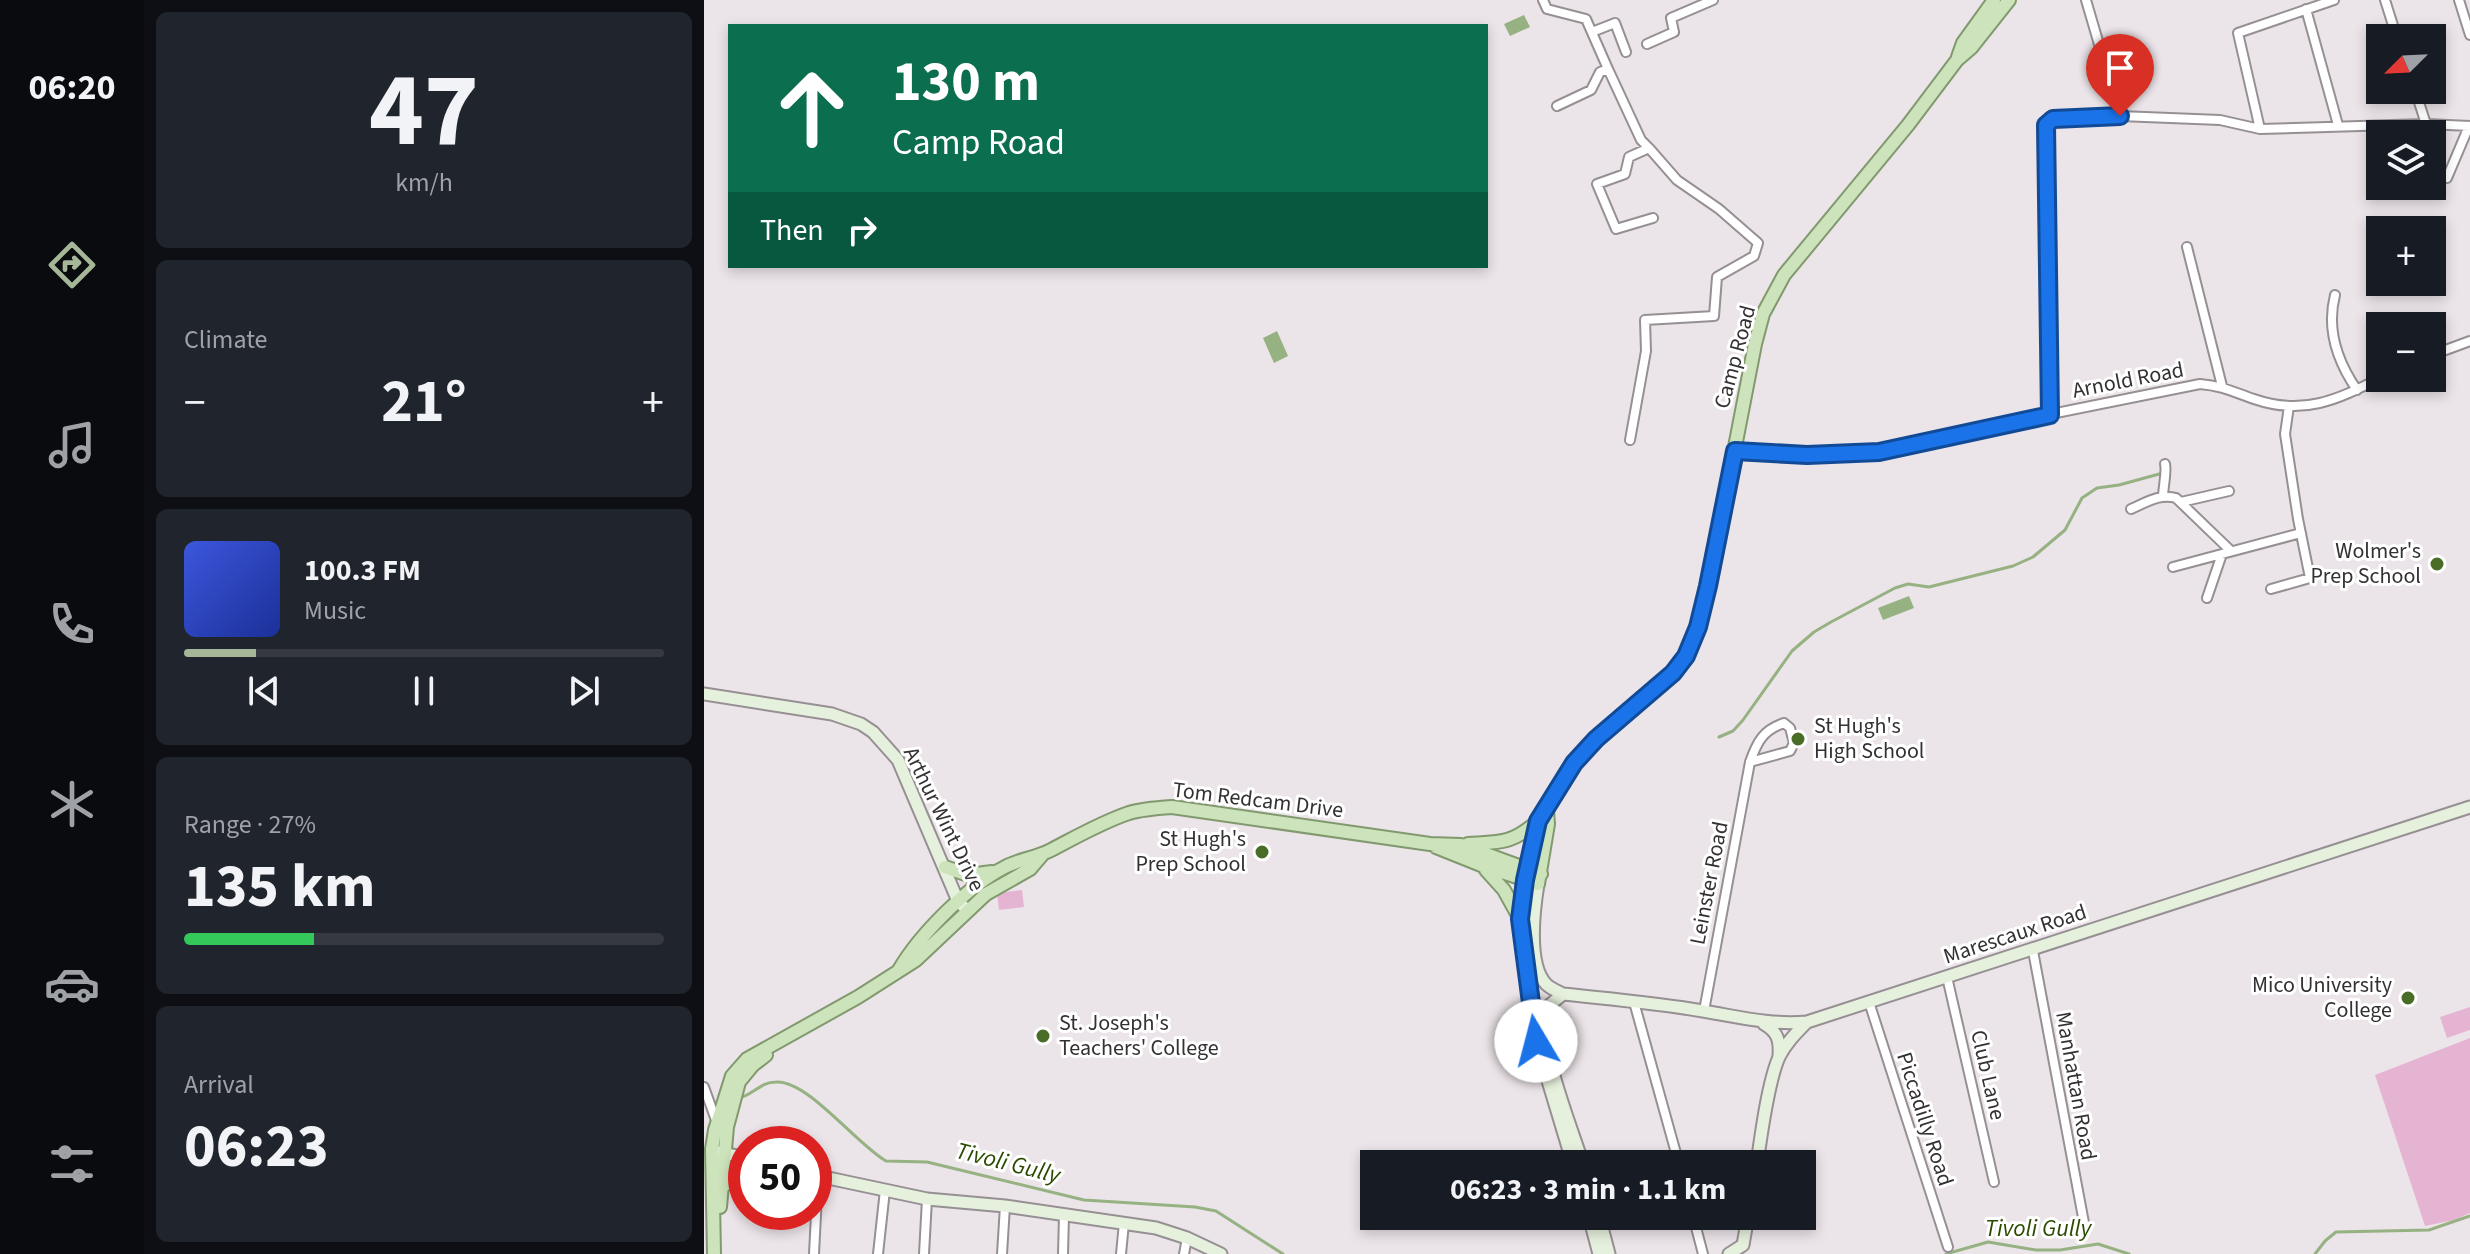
<!DOCTYPE html>
<html lang="en">
<head>
<meta charset="utf-8">
<style>
	body { margin:0; font-family:"Source Sans 3",sans-serif; background:#20242c; color:#f1f3f6; height:100vh; display:flex; flex-direction:column; font-size:30px; white-space:nowrap }
	* { box-sizing:border-box; margin:0 }
	p { font-size:26px; color:#9ea1a6 }
	.icon { flex:none; width:44px; height:44px; fill:none; stroke:currentColor; stroke-width:2; stroke-linecap:round; stroke-linejoin:round }
	.map { position:relative; flex:1; overflow:hidden }
	.panel { display:flex; flex-direction:column; gap:12px; padding:12px; background:#0d0f14; width:560px }
	.panel>* { flex:none }
	.banner { position:absolute; left:24px; top:24px; width:760px; height:244px; border-radius:0px; box-shadow:0 4px 12px #0003; background:#0b6e4f; color:#fff; overflow:hidden }
	.needle { width:52px; rotate:246deg }
	.fabs { position:absolute; left:1662px; top:24px; display:grid; gap:16px }
	.fabs a { display:grid; place-items:center; width:80px; height:80px; border-radius:0px; background:#171b24; box-shadow:0 4px 12px #0003; font-size:40px }
	.speed { position:absolute; left:24px; top:1126px; display:flex; gap:16px; font-size:40px; font-weight:700; text-align:center }
	.speed>* { display:grid; place-content:center; width:104px; height:104px; border-radius:50%; background:#171b24; box-shadow:0 4px 12px #0003; line-height:1 }
	.speed .limit { border:12px solid #d22; background:#fff; color:#111 }
	.pin { position:absolute; display:grid; place-items:center; width:68px; height:68px; color:#fff; margin:-82px -34px; border-radius:50% 50% 50% 0; rotate:-45deg; box-shadow:0 0 8px #0007 }
	.pin .icon { rotate:45deg }
	.me { position:absolute; width:88px; margin:-44px; rotate:352deg; stroke-linejoin:round; filter:drop-shadow(0 0 6px #0008) }
	.turn { display:flex; align-items:center; gap:28px; height:168px; padding:0 32px; font-size:36px }
	.turn .icon { width:104px; height:104px; stroke-width:2.5 }
	.turn b { display:block; font-size:56px; line-height:68px }
	.then { display:flex; align-items:center; height:76px; padding:0 32px; background:#0003; gap:16px; font-size:30px }
	.big { font-size:60px; font-weight:700; line-height:1.1 }
	.panel .tile { flex:1; display:flex; flex-direction:column; justify-content:center; gap:12px; min-width:0; padding:0 28px; border-radius:12px; background:#20242c }
	.panel .dial { align-items:center; gap:0 }
	.dial b { font-size:104px; line-height:1 }
	.song { display:flex; align-items:center; gap:24px }
	.cover { width:96px; height:96px; border-radius:12px; background:linear-gradient(135deg,hsl(230 70% 55%),hsl(230 70% 35%)) }
	.played { height:8px; border-radius:4px; background:linear-gradient(90deg,#a5b798 15%,#363941 15%) }
	.keys { display:flex; justify-content:space-around; direction:ltr }
	.heat { display:flex; justify-content:space-between; align-items:center; font-size:44px; direction:ltr }
	.charge { height:12px; border-radius:6px; background:linear-gradient(90deg,#34c759 27%,#363941 0) }
	.trip { position:absolute; left:656px; top:1150px; width:456px; height:80px; border-radius:0px; background:#171b24; box-shadow:0 4px 12px #0003; font-weight:700; line-height:80px; text-align:center }
	main { display:flex; flex:1; min-height:0 }
	.dock { display:flex; flex-direction:column; width:144px; justify-content:space-around; align-items:center; background:#090b0e; color:#9ea1a6 }
	.dock .icon { width:56px; height:56px }
	.dock .active { color:#a5b798 }
	.dock b { font-size:36px; color:#f1f3f6 }
	.map>svg:first-child { display:block }
</style>
</head>
<body>
<main>
<nav class="dock">
<b>06:20</b>
<svg class="icon active" aria-label="directions" viewBox="0 0 24 24"><path d="M12 3l9 9-9 9-9-9zM9 14v-3h6M13 9l2 2-2 2"/></svg>
<svg class="icon" aria-label="music" viewBox="0 0 24 24"><path d="M9 18V5l10-2v13"/><circle cx="6" cy="18" r="3"/><circle cx="16" cy="16" r="3"/></svg>
<svg class="icon" aria-label="phone" viewBox="0 0 24 24"><path d="M5 4h4l2 5-3 2q2 4 5 5l2-3 5 2v4C11 20 4 13 5 4z"/></svg>
<svg class="icon" aria-label="climate" viewBox="0 0 24 24"><path d="M12 3v18M4 7l16 10M4 17L20 7"/></svg>
<svg class="icon" aria-label="car" viewBox="0 0 24 24"><path d="M5 17H2v-5l4-1 3-4h7l3 4 3 1v5h-3M9 17h6M6 11h13"/><circle cx="7" cy="17" r="2"/><circle cx="17" cy="17" r="2"/></svg>
<svg class="icon" aria-label="filters" viewBox="0 0 24 24"><path d="M4 7h16M4 17h16"/><circle cx="9" cy="7" r="2"/><circle cx="15" cy="17" r="2"/></svg>
</nav>
<section class="panel">
<div class="tile dial"><b>47</b><p>km/h</p></div>
<div class="tile"><p>Climate</p>
<div class="heat"><a>−</a><b class="big">21°</b><a>+</a></div>
</div>
<div class="tile">
<div class="song"><i class="cover"></i><div><b>100.3 FM</b><p>Music</p></div></div>
<div class="played"></div>
<div class="keys"><svg class="icon" aria-label="previous" viewBox="0 0 24 24"><path d="M18 5L8 12l10 7zM5 5v14"/></svg><svg class="icon" aria-label="pause" viewBox="0 0 24 24"><path d="M8 5v14M16 5v14"/></svg><svg class="icon" aria-label="next" viewBox="0 0 24 24"><path d="M6 5l10 7-10 7zM19 5v14"/></svg></div>
</div>
<div class="tile"><p>Range · 27%</p><b class="big">135 km</b><div class="charge"></div></div>
<div class="tile"><p>Arrival</p><b class="big">06:23</b></div>
</section>
<div class="map">
<svg width="1766" height="1254" viewBox="0 0 1766 1254">
	<rect width="100%" height="100%" fill="#ebe4e8"/>
	<path fill="#e6b4d3" d="M 318,890 L 320,907 L 295,910 L 293,893 Z
		M 1766,1007 L 1766,1030 L 1743,1038 L 1736,1017 Z
		M 1766,1038 L 1766,1213 L 1750,1220 L 1721,1226 L 1671,1075 Z"/>
	<path fill="#96b182" d="M 820,15 L 826,27 L 806,36 L 800,24 Z
		M 573,331 L 584,356 L 570,363 L 559,338 Z
		M 1205,596 L 1210,608 L 1179,620 L 1174,608 Z"/>
	<g fill="none" stroke-linecap="round" stroke-linejoin="round">
		<path stroke="#96b182" stroke-width="3" d="M 1015,737 L 1029,731 L 1039,720 L 1088,651 L 1110,632 L 1127,622 L 1191,588 L 1204,584 L 1225,587 L 1309,566 L 1329,557 L 1361,530 L 1378,498 L 1393,488 L 1415,485 L 1459,473
			M 38,1097 C 51,1093 57,1082 72,1082 C 104,1080 152,1144 182,1161 L 223,1162 L 380,1200 L 491,1207 L 512,1211 L 579,1254
			M 1242,1254 L 1284,1242 L 1332,1250 L 1356,1250 L 1394,1244 L 1425,1254
			M 1611,1254 L 1621,1241 L 1632,1232 L 1725,1230 L 1766,1216"/>
		<g stroke="#968f93" stroke-width="12">
			<path id="minor" d="M 839,0 L 843,9 L 882,19 L 904,69
				M 1382,0 L 1416,116
				M 1681,0 L 1693,38
				M 1755,0 L 1766,35
				M 1602,9 L 1634,125
				M 888,32 L 911,23 L 922,52
				M 943,44 L 970,32 L 967,18 L 1009,0
				M 1711,90 L 1722,124
				M 853,106 L 887,90 L 896,72 L 904,69 L 937,140 L 945,148
				M 1556,129 L 1534,33 L 1630,0
				M 1743,178 L 1765,126
				M 1483,247 L 1518,386
				M 1631,295 C 1622,330 1633,361 1653,390
				M 1728,355 L 1766,341
				M 1346,415 L 1341,128 L 1344,121 L 1349,119 L 1416,116 L 1516,120 L 1556,129 L 1722,124 L 1766,126
				M 926,440 L 942,351 L 941,320 L 1010,316 L 1013,277 L 1050,256 L 1054,243 L 1015,209 L 973,180 L 945,148 L 925,157 L 921,174 L 893,184 L 912,229 L 949,218
				M 1031,451 L 1103,455 L 1175,452 L 1278,428 L 1496,384 C 1519,386 1529,392 1550,399 C 1599,416 1633,400 1676,378
				M 1459,497 C 1459,488 1463,471 1461,464
				M 1477,502 L 1525,491
				M 1427,509 C 1441,503 1456,493 1472,498 L 1527,551
				M 1469,567 L 1597,533
				M 1567,589 L 1606,578 L 1594,519 L 1581,434 L 1585,406
				M 1503,598 L 1518,554
				M 1329,951 L 1381,1228
				M 1243,977 L 1290,1182
				M 930,1002 L 975,1164
				M 1165,1002 L 1244,1247
				M 1000,1011 L 1046,762 C 1053,742 1059,730 1080,723 L 1086,728 L 1090,743 L 1086,751 L 1046,762
				M 0,1087 L 13,1123
				M 989,1216 L 999,1254
				M 110,1254 L 114,1175
				M 174,1254 L 181,1190
				M 220,1254 L 223,1199
				M 298,1254 L 301,1206
				M 359,1254 L 360,1215
				M 417,1254 L 420,1223
				M 480,1254 L 483,1238"/>
		</g>
		<g stroke="#968f93" stroke-width="15">
			<path id="secondary" d="M 0,694 L 128,714 L 157,724 L 169,732 L 194,760 L 254,901 L 260,907
				M 821,880 L 816,919 L 832,1041 L 869,1164
				M 834,884 C 830,909 823,964 842,984 C 847,989 853,991 859,994 C 905,999 953,1003 999,1011 C 1036,1017 1065,1025 1103,1022 L 1766,807
				M 859,994 L 842,1008 C 832,1040 868,1129 879,1164
				M 1060,1024 C 1074,1032 1076,1041 1075,1056
				M 15,1152 L 42,1158
				M 1053,1164 C 1057,1135 1064,1082 1075,1057 C 1082,1043 1092,1033 1103,1022
				M 110,1175 L 223,1199 L 301,1206 L 452,1228 L 483,1238 L 517,1254
				M 885,1216 L 895,1254
				M 895,1216 L 905,1254
				M 1025,1254 L 1039,1245 L 1044,1216"/>
		</g>
		<g stroke="#81996e" stroke-width="16">
			<path id="primary" d="M 1254,57 L 1259,43 L 1290,0
				M 764,844 C 797,842 808,844 834,821
				M 732,847 L 777,865 L 834,884 L 844,824 L 843,810
				M 241,867 L 264,875 L 288,872
				M 782,870 L 800,890 L 816,919
				M 821,880 L 834,821 L 843,810 L 852,789 L 870,763 L 892,739 L 969,673 L 982,656 L 989,640 L 1004,586 L 1051,344 L 1059,314 L 1080,275 L 1204,125 L 1253,60 L 1267,48 L 1305,0
				M 195,970 C 216,934 264,886 301,867 C 316,859 332,858 347,850 C 372,837 398,822 425,813 C 438,809 453,808 468,807 L 726,844 L 757,845 L 837,874
				M 19,1187 L 32,1171 L 42,1166
				M 16,1207 L 23,1127 L 35,1082 L 49,1065 L 62,1055
				M 10,1254 L 8,1149 L 11,1130 L 28,1076 L 43,1059 L 154,997 L 212,960 L 282,894 L 326,869 L 338,855"/>
		</g>
		<use href="#minor" stroke="#fff" stroke-width="8"/>
		<use href="#secondary" stroke="#e6f1dd" stroke-width="11"/>
		<use href="#primary" stroke="#cde3bb" stroke-width="12"/>
	</g>
	<g fill="none" stroke-linecap="round" stroke-linejoin="round">
		<g stroke="#114b97" stroke-width="20">
			<path id="route" d="M 832,1041 L 816,919 L 821,880 L 834,821 L 870,763 L 892,739 L 969,673 L 982,656 L 994,627 L 1004,586 L 1031,451 L 1103,455 L 1175,452 L 1346,415 L 1342,125 L 1349,119 L 1416,116"/>
		</g>
		<use href="#route" stroke="#1a73e8" stroke-width="14"/>
	</g>
	<g fill="#496d26" stroke="#fff" stroke-width="3">
		<circle cx="1733" cy="564" r="8"/>
		<circle cx="1094" cy="739" r="8"/>
		<circle cx="558" cy="852" r="8"/>
		<circle cx="1704" cy="998" r="8"/>
		<circle cx="339" cy="1036" r="8"/>
	</g>
	<g text-anchor="middle" dominant-baseline="central" stroke-width="6" stroke-linejoin="round" paint-order="stroke">
		<g font-size="22" fill="#343133" stroke="#fff">
			<text transform="translate(1031 357) rotate(-75)">Camp Road</text>
			<text transform="translate(1424 380) rotate(-11)">Arnold Road</text>
			<text transform="translate(554 800) rotate(7)">Tom Redcam Drive</text>
			<text transform="translate(240 819) rotate(64)">Arthur Wint Drive</text>
			<text transform="translate(1005 883) rotate(-79)">Leinster Road</text>
			<text transform="translate(1311 934) rotate(-18)">Marescaux Road</text>
			<text transform="translate(1284 1075) rotate(77)">Club Lane</text>
			<text transform="translate(1372 1086) rotate(80)">Manhattan Road</text>
			<text transform="translate(1221 1119) rotate(72)">Piccadilly Road</text>
		</g>
		<g font-size="22" fill="#343133" stroke="#fff" text-anchor="end">
			<text x="1717" y="551">Wolmer's<tspan x="1717" dy="25">Prep School</tspan></text>
			<text x="1110" y="726" text-anchor="start">St Hugh's<tspan x="1110" dy="25">High School</tspan></text>
			<text x="542" y="839">St Hugh's<tspan x="542" dy="25">Prep School</tspan></text>
			<text x="1688" y="985">Mico University<tspan x="1688" dy="25">College</tspan></text>
			<text x="355" y="1023" text-anchor="start">St. Joseph's<tspan x="355" dy="25">Teachers' College</tspan></text>
		</g>
		<g font-size="24" font-style="italic" fill="#2b4b01" stroke="#fff">
			<text transform="translate(304 1163) rotate(14)">Tivoli Gully</text>
			<text x="1334" y="1228">Tivoli Gully</text>
		</g>
	</g>
</svg>
<div class="fabs">
<a><svg class="needle" viewBox="-14 -14 28 28"><path d="M0-13l5 13h-10z" fill="#e53935"/><path d="M0 13l5-13h-10z" fill="#9ea1a6"/></svg></a>
<a><svg class="icon" aria-label="layers" viewBox="0 0 24 24"><path d="M12 4l9 5-9 5-9-5zM3 14l9 5 9-5"/></svg></a>
<a>+</a>
<a>−</a>
</div>
<div class="speed"><div class="limit">50</div></div>
<div class="pin" style="left:1416px;top:116px;background:#d93025"><svg class="icon" aria-label="arrive" viewBox="0 0 24 24"><path d="M6 21V4h12l-3 4 3 4H6"/></svg></div>
<svg class="me" style="left:832px;top:1041px" viewBox="-20 -20 40 40"><circle r="19" fill="#fff"/><path d="M0-13L10 11 0 6-10 11z" fill="#1a73e8"/></svg>
<div class="trip">06:23 · 3 min · 1.1 km</div>
<div class="banner">
<div class="turn"><svg class="icon" aria-label="ahead" viewBox="0 0 24 24"><path d="M12 20V5M6 11l6-6 6 6"/></svg><div><b>130 m</b>Camp Road</div></div>
<div class="then">Then<svg class="icon" aria-label="right" viewBox="0 0 24 24"><path d="M7 20v-9h11M14 6l5 5-5 5"/></svg></div>
</div>
</div>
</main>
</body>
</html>
